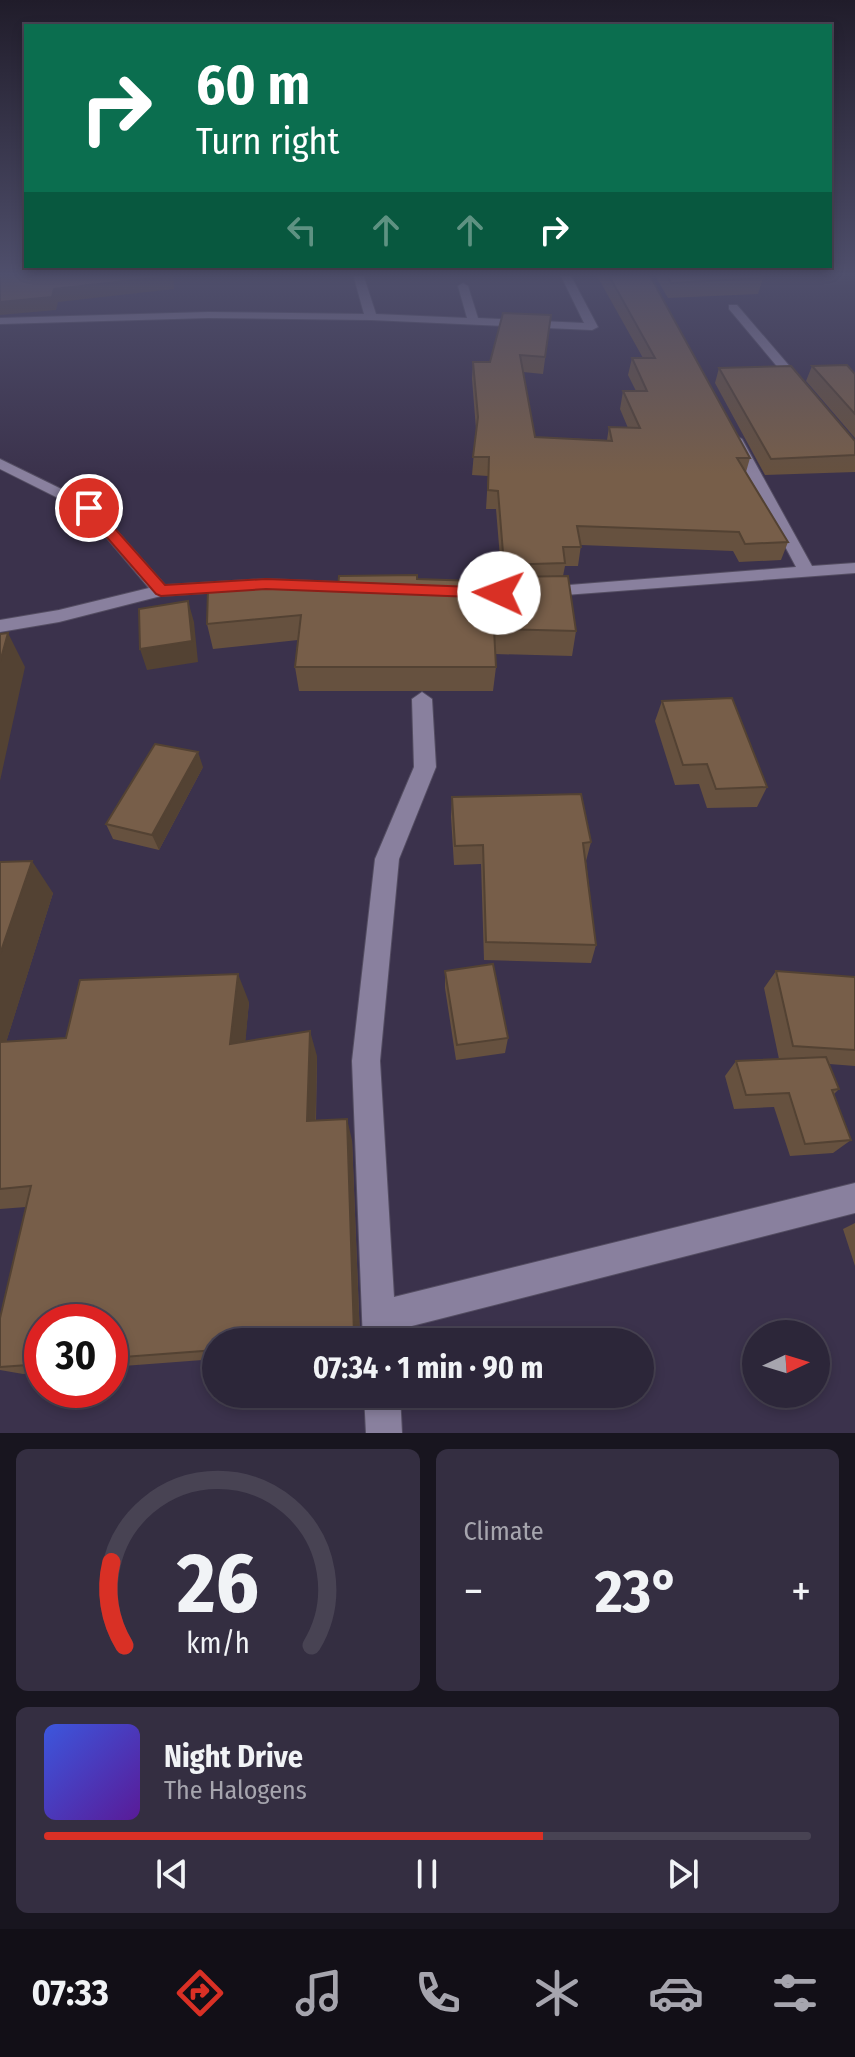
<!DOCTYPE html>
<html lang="en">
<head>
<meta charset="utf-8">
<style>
	body { margin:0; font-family:"Fira Sans Condensed",sans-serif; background:#342e41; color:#f1f3f6; height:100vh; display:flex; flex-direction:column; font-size:30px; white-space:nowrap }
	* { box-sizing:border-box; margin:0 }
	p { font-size:26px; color:#a6a5ae }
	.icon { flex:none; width:44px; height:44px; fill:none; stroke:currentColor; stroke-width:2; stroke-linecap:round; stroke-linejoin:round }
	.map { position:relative; height:1433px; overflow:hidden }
	.details { display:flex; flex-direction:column; gap:16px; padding:16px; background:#18151f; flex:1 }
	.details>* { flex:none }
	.top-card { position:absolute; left:24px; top:24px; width:808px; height:244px; border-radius:0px; box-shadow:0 4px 12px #0003,0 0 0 2px #484353; background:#0b6e4f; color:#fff; overflow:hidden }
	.needle { width:52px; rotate:86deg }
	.buttons { position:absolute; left:742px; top:1320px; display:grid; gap:16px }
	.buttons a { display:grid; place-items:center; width:88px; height:88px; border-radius:50%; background:#2c2639; box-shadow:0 4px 12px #0003,0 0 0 2px #484353; font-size:40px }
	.speed { position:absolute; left:24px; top:1304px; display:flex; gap:16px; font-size:40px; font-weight:700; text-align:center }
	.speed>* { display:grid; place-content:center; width:104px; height:104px; border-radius:50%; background:#2c2639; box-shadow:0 4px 12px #0003,0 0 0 2px #484353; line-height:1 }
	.speed .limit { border:12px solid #d22; background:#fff; color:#111 }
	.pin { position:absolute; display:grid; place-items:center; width:68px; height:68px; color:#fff; margin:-34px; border:4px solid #fff; border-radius:50%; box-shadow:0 2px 8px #0007 }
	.me { position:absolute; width:88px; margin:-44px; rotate:272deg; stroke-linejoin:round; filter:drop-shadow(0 0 6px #0008) }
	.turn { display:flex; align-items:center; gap:28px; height:168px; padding:0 40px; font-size:36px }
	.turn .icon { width:104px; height:104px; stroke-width:2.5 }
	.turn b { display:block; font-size:56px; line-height:68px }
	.lanes { display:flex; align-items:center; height:76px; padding:0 40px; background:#0003; justify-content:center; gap:40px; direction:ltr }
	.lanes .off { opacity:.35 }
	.big { font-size:60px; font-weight:700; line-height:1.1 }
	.details .widget { flex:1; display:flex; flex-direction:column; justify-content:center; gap:12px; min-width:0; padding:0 28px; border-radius:12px; background:#342e41 }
	.details .dial { align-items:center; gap:0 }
	.dial svg { height:208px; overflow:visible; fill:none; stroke:#484353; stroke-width:7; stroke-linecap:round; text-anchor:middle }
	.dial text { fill:#f1f3f6; stroke:none }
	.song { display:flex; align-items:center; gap:24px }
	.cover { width:96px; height:96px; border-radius:12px; background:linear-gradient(135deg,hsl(230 70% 55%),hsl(270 70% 35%)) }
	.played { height:8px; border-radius:4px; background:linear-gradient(90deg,#d93025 65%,#484353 65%) }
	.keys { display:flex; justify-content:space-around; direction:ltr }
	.heat { display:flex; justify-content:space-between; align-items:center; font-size:44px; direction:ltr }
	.details .tiles { flex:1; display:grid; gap:16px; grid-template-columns:1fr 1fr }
	.widget:last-child { grid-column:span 2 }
	.trip { position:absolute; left:202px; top:1328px; width:452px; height:80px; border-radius:40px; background:#2c2639; box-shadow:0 4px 12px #0003,0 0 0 2px #484353; font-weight:700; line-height:80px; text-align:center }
	.tab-bar { display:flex; height:128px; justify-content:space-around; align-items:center; background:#120f17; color:#a6a5ae }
	.tab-bar .icon { width:56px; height:56px }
	.tab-bar .current { color:#d93025 }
	.tab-bar b { font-size:36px; color:#f1f3f6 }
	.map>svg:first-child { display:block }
</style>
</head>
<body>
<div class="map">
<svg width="855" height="1433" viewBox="0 0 855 1433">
	<rect width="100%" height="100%" fill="#3b324c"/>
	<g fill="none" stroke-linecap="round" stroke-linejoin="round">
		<g stroke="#544d62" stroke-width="2">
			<path id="minor" d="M 353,274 L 363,274 L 376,314 L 467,318 L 458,286 L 463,283 L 468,286 L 478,318 L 584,323 L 560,274 L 570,274 L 598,327 L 592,330 L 371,320 L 208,318 L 0,324 L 0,318 L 208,312 L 364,314 Z
				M 729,305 L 737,305 L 804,383 L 804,389 L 796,389 L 729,309 Z
				M 735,435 L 742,439 L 812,566 L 855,563 L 855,573 L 538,597 L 535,593 L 538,589 L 544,587 L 796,567 L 728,439 Z
				M 0,459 L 94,505 L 165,585 L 266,579 L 364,583 L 373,588 L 364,593 L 266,589 L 161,596 L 59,622 L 0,632 L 0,620 L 59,610 L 149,588 L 84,511 L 0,469 Z
				M 422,692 L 432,699 L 436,767 L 399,859 L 380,1061 L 394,1297 L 855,1183 L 855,1213 L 396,1330 L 397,1342 L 363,1342 L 352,1061 L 375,859 L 414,767 L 412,699 Z
				M 364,1394 L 400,1394 L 402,1433 L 366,1433 Z"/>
		</g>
		<use href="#minor" fill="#89809e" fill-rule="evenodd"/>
	</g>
	<path fill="#66513f" d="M 379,274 L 437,274 L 437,275 L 379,275 Z
		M 596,274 L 649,274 L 750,458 L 746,472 L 788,542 L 781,560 L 739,562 L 733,551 L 581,545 L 578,566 L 565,566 L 563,576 L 576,631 L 572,656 L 495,654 L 496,667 L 493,691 L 299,691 L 295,667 L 298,640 L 213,649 L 207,624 L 276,587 L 338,587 L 417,579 L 502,582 L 496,509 L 486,509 L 488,476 L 472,475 L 476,429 L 472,379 L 473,362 L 490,362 L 551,315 L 543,374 L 523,372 L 535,437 L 607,440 L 609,427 L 628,428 L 620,409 L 623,391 L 636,391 L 628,375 L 632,358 L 643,358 Z
		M 654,274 L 759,274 L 763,278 L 758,294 L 668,298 Z
		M 812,366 L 855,374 L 855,438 L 806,381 Z
		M 719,368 L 855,440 L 855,472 L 765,475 L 715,383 Z
		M 662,701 L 767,787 L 757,807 L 707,808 L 699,784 L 675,785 L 655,721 Z
		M 203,767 L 159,850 L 113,839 L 106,824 Z
		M 452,797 L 591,842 L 586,861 L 596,945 L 591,963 L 484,960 L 481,864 L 454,865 L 451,817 Z
		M 0,862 L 53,893 L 6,1042 L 66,1038 L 249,1002 L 245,1041 L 317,1056 L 316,1121 L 352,1140 L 360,1337 L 365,1342 L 216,1342 L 216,1359 L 110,1367 L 110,1322 L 42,1322 L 42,1372 L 23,1374 L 0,1370 L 0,1318 L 26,1207 L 0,1209 Z
		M 445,971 L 508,1038 L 505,1053 L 456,1060 L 445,988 Z
		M 776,971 L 855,977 L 855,1066 L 829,1064 L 839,1089 L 834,1094 L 851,1140 L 833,1153 L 790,1156 L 774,1107 L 734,1109 L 725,1076 L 736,1061 L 779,1059 L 764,988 Z
		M 855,1223 L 855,1266 L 843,1229 Z"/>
	<path fill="#534233" d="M 171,274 L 173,274 L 174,289 L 58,302 L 56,310 L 0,315 L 0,302 L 54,289 Z
		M 188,601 L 194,622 L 198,662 L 147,670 L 140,649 Z
		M 8,633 L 25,667 L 0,781 L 0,662 Z
		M 198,752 L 203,767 L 159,850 L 152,835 Z
		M 32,861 L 53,893 L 0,1062 L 0,954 Z
		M 238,974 L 249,1002 L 243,1069 L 230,1044 Z
		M 310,1031 L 317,1056 L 315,1143 L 307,1121 Z
		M 347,1119 L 352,1140 L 360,1339 L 354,1334 Z"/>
	<path fill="#775e49" stroke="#534233" stroke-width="2" d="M 0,274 L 171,274 L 171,276 L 54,289 L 52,297 L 0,302 Z
		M 608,274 L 649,274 L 750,458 L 737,458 L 788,542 L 745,544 L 739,532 L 577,526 L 581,547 L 563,547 L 565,563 L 504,565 L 498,491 L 488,490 L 489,457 L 473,457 L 478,417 L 473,362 L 490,362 L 503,313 L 551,315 L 545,357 L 520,355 L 535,437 L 612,441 L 609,427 L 640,428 L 623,391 L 647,391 L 632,358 L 655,358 Z
		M 666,274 L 759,274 L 763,278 L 671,283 Z
		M 847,365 L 855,374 L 855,414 L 812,366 Z
		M 791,366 L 855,441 L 855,455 L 771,459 L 719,368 Z
		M 417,575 L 417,579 L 506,582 L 506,577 L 568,576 L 576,631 L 494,629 L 496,667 L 295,667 L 301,615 L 207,624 L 208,589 L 276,582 L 276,587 L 338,587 L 339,576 Z
		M 188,601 L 192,641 L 140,649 L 139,609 Z
		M 8,633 L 0,662 L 0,634 Z
		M 732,698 L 767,787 L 716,789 L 707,764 L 683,765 L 662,701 Z
		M 155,744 L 198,752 L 152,835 L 106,824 Z
		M 581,794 L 591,842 L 583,843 L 596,945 L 486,942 L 483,845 L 455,846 L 452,797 Z
		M 32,861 L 0,954 L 0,862 Z
		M 493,964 L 508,1038 L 457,1045 L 445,971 Z
		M 776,971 L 855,977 L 855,1050 L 793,1046 Z
		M 238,974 L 230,1044 L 310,1031 L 307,1121 L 347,1119 L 354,1334 L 363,1339 L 319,1342 L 216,1342 L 216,1350 L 110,1358 L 110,1322 L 42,1322 L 42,1364 L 0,1367 L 0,1318 L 31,1186 L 0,1189 L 0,1042 L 66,1038 L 80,980 Z
		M 826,1057 L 839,1089 L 832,1090 L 851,1140 L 805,1144 L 789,1093 L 746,1095 L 736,1061 Z"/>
	<linearGradient id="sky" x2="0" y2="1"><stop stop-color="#201c2a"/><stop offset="0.58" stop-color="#4f4f6c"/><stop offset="1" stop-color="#4f4f6c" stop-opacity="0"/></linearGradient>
	<rect width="855" height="474" fill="url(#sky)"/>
	<path fill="#d93025" stroke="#8d1f18" stroke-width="2" d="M 89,504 L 94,505 L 165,585 L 266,579 L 499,588 L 507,593 L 499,598 L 266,589 L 161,596 L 156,594 L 84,511 L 84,505 Z"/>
</svg>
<div class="buttons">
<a><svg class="needle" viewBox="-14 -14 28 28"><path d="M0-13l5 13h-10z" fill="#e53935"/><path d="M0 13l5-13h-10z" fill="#a6a5ae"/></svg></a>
</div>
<div class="speed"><div class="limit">30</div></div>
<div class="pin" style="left:89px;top:508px;background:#d93025"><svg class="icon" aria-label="arrive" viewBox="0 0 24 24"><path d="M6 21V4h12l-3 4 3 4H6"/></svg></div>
<svg class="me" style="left:499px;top:593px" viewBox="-20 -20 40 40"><circle r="19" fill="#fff"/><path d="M0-13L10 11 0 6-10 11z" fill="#d93025"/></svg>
<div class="trip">07:34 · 1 min · 90 m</div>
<div class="top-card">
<div class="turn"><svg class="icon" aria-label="right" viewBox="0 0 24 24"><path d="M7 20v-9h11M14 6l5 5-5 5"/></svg><div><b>60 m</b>Turn right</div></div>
<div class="lanes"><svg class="icon off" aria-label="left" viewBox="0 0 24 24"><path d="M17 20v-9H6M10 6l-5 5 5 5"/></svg><svg class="icon off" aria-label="ahead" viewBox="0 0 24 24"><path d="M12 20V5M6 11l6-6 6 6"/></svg><svg class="icon off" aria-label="ahead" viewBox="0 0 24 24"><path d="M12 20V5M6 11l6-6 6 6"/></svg><svg class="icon" aria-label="right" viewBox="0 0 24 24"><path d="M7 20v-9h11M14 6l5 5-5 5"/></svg></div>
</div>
</div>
<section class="details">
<div class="tiles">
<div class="widget dial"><svg viewBox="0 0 100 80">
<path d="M14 69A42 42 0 1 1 86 69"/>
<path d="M14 69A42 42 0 0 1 9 37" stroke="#d93025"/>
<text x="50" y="56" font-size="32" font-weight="700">26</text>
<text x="50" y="72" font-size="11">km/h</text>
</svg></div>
<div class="widget"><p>Climate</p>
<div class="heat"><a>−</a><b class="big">23°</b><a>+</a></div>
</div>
<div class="widget">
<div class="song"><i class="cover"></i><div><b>Night Drive</b><p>The Halogens</p></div></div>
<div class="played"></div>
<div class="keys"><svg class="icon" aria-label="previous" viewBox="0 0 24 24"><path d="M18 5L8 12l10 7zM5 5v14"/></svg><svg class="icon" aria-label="pause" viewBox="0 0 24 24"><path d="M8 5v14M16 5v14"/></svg><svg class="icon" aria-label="next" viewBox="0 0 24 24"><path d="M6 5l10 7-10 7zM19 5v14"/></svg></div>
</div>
</div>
</section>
<nav class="tab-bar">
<b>07:33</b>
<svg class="icon current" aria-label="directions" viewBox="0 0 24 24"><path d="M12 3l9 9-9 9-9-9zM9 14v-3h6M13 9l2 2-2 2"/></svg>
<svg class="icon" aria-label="music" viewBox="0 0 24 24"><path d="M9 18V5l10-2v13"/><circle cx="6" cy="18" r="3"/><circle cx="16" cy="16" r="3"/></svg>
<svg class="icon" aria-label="phone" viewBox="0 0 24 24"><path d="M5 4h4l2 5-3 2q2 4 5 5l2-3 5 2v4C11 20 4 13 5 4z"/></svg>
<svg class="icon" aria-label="climate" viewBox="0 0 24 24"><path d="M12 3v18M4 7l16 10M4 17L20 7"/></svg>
<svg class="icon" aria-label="car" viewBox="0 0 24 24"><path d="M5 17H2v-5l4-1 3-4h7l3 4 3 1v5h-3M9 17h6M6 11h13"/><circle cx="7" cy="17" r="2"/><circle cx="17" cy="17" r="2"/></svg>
<svg class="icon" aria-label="filters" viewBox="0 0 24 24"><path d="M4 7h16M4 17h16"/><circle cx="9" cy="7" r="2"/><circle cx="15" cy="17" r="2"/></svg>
</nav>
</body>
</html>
